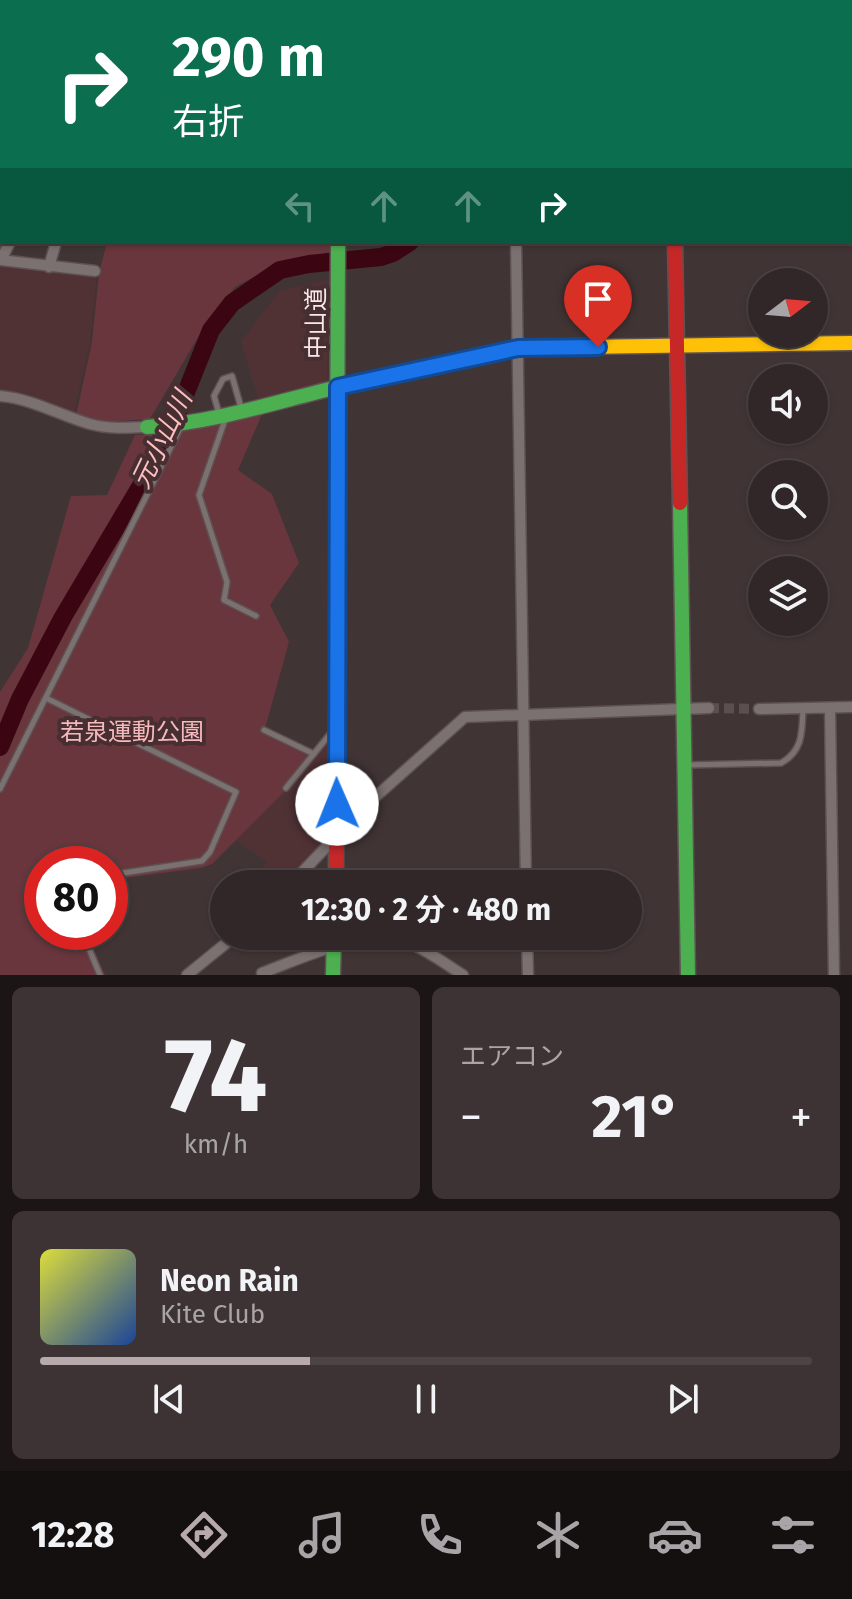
<!DOCTYPE html>
<html lang="ja">
<head>
<meta charset="utf-8">
<style>
	body { margin:0; font-family:"Fira Sans","Noto Sans JP",sans-serif; background:#3d3334; color:#f1f3f6; height:100vh; display:flex; flex-direction:column; font-size:30px; white-space:nowrap }
	* { box-sizing:border-box; margin:0 }
	p { font-size:26px; color:#a8a5a8 }
	.icon { flex:none; width:44px; height:44px; fill:none; stroke:currentColor; stroke-width:2; stroke-linecap:round; stroke-linejoin:round }
	.map { position:relative; height:975px; overflow:hidden }
	.side { display:flex; flex-direction:column; gap:12px; padding:12px; background:#1b1516; flex:1 }
	.side>* { flex:none }
	.top-card { position:absolute; left:0px; top:0px; width:852px; height:244px; box-shadow:0 2px 6px #0004,0 0 0 2px #4c4445; background:#0b6e4f; color:#fff; overflow:hidden }
	.needle { width:52px; rotate:74deg }
	.fabs { position:absolute; left:748px; top:268px; display:grid; gap:16px }
	.fabs a { display:grid; place-items:center; width:80px; height:80px; border-radius:50%; background:#312728; box-shadow:0 2px 6px #0004,0 0 0 2px #4c4445; font-size:40px }
	.speed { position:absolute; left:24px; top:846px; display:flex; gap:16px; font-size:40px; font-weight:700; text-align:center }
	.speed>* { display:grid; place-content:center; width:104px; height:104px; border-radius:50%; background:#312728; box-shadow:0 2px 6px #0004,0 0 0 2px #4c4445; line-height:1 }
	.speed .limit { border:12px solid #d22; background:#fff; color:#111 }
	.pin { position:absolute; display:grid; place-items:center; width:68px; height:68px; color:#fff; margin:-82px -34px; border-radius:50% 50% 50% 0; rotate:-45deg; box-shadow:0 0 8px #0007 }
	.pin .icon { rotate:45deg }
	.me { position:absolute; width:88px; margin:-44px; rotate:359deg; stroke-linejoin:round; filter:drop-shadow(0 0 6px #0008) }
	.turn { display:flex; align-items:center; gap:28px; height:168px; padding:0 40px; font-size:36px }
	.turn .icon { width:104px; height:104px; stroke-width:2.5 }
	.turn b { display:block; font-size:56px; line-height:68px }
	.lanes { display:flex; align-items:center; height:76px; padding:0 40px; background:#0003; justify-content:center; gap:40px; direction:ltr }
	.lanes .off { opacity:.35 }
	.big { font-size:60px; font-weight:700; line-height:1.1 }
	.side .widget { flex:1; display:flex; flex-direction:column; justify-content:center; gap:12px; min-width:0; padding:0 28px; border-radius:12px; background:#3d3334 }
	.side .dial { align-items:center; gap:0 }
	.dial b { font-size:104px; line-height:1 }
	.song { display:flex; align-items:center; gap:24px }
	.cover { width:96px; height:96px; border-radius:12px; background:linear-gradient(135deg,hsl(60 70% 55%),hsl(220 70% 35%)) }
	.played { height:8px; border-radius:4px; background:linear-gradient(90deg,#b8a9aa 35%,#4c4445 35%) }
	.keys { display:flex; justify-content:space-around; direction:ltr }
	.heat { display:flex; justify-content:space-between; align-items:center; font-size:44px; direction:ltr }
	.side .tiles { flex:1; display:grid; gap:12px; grid-template-columns:1fr 1fr }
	.widget:last-child { grid-column:span 2 }
	.trip { position:absolute; left:210px; top:870px; width:432px; height:80px; border-radius:40px; background:#312728; box-shadow:0 2px 6px #0004,0 0 0 2px #4c4445; font-weight:700; line-height:80px; text-align:center }
	.dock { display:flex; height:128px; justify-content:space-around; align-items:center; background:#141010; color:#a8a5a8 }
	.dock .icon { width:56px; height:56px }
	.dock .active { color:#b8a9aa }
	.dock b { font-size:36px; color:#f1f3f6 }
	.map>svg:first-child { display:block }
</style>
</head>
<body>
<div class="map">
<svg width="852" height="975" viewBox="0 0 852 975">
	<rect width="100%" height="100%" fill="#413435"/>
	<path fill="#503235" d="M 0,264 L 97,274 L 90,343 L 74,413 L 30,395 L 0,391 Z
		M 327,280 L 327,381 L 323,385 L 259,403 L 241,341 L 280,291 Z
		M 328,740 L 326,843 L 282,884 L 246,884 L 267,862 L 236,840 L 286,790 L 288,791 Z"/>
	<path fill="#68363c" d="M 107,242 L 329,242 L 329,252 L 267,270 L 235,287 L 204,327 L 150,419 L 105,422 L 76,415 L 92,342 L 99,273 Z
		M 262,414 L 238,470 L 272,494 L 299,563 L 270,605 L 289,642 L 264,732 L 311,754 L 283,787 L 286,790 L 212,864 L 201,868 L 110,880 L 110,864 L 42,864 L 42,932 L 86,932 L 105,975 L 0,975 L 0,692 L 28,648 L 71,496 L 107,495 L 135,435 L 176,433 Z"/>
	<g fill="none" stroke-linecap="round" stroke-linejoin="round">
		<path stroke="#3b0612" stroke-width="3" d="M 0,731 L 6,728"/>
		<path stroke="#3b0612" stroke-width="18" d="M 460,2 L 460,0
			M 0,747 L 20,699 L 63,617 L 165,445 L 211,330 L 232,303 L 280,270 L 309,264 L 381,257 L 393,253 L 410,242"/>
		<path stroke="#5c4f50" stroke-width="10" stroke-dasharray="10 5" stroke-linecap="butt" d="M 709,708 L 759,709"/>
		<g stroke="#5e5152" stroke-width="8">
			<path id="lane" d="M 0,95 L 2,94
				M 220,417 L 214,396 L 223,379 L 232,376 L 242,411
				M 225,420 L 199,495 L 227,582 L 224,600 L 256,616
				M 46,698 L 236,792 L 210,852 L 202,861 L 110,875
				M 264,730 L 314,754
				M 686,765 L 781,763 C 803,751 802,732 803,709
				M 286,788 L 330,734
				M 0,789 L 180,429
				M 82,932 L 100,975"/>
		</g>
		<g stroke="#5e5152" stroke-width="13">
			<path id="street" d="M 523,0 L 523,2
				M 9,2 L 9,0
				M 704,2 L 704,0
				M 0,118 L 2,130
				M 850,134 L 852,134
				M 516,242 L 526,884
				M 0,260 L 95,271
				M 1,260 L 10,242
				M 49,267 L 56,242
				M 0,396 C 33,399 59,415 90,424 C 109,429 127,428 147,427
				M 759,709 L 852,707
				M 830,709 L 834,975
				M 291,884 L 363,808 L 465,717 L 709,708
				M 527,936 L 528,975
				M 262,973 C 305,957 369,925 414,945 C 431,953 447,965 463,975
				M 187,975 L 235,936"/>
		</g>
		<g stroke="#5e5152" stroke-width="17">
			<path id="fast" d="M 340,0 L 340,2
				M 147,427 C 213,423 275,402 338,387 C 398,373 458,361 517,348
				M 337,486 L 338,242
				M 680,503 L 688,975
				M 333,975 L 334,936"/>
		</g>
		<g stroke="#5e5152" stroke-width="17">
			<path id="slow" d="M 91,2 L 99,0
				M 0,24 L 2,24
				M 517,348 L 852,343"/>
		</g>
		<g stroke="#5e5152" stroke-width="17">
			<path id="jam" d="M 675,242 L 680,503
				M 336,884 L 337,486"/>
		</g>
		<use href="#lane" stroke="#7c7171" stroke-width="5"/>
		<use href="#street" stroke="#7c7171" stroke-width="10"/>
		<use href="#fast" stroke="#4caf50" stroke-width="14"/>
		<use href="#slow" stroke="#ffc107" stroke-width="14"/>
		<use href="#jam" stroke="#c62828" stroke-width="14"/>
	</g>
	<g fill="none" stroke-linecap="round" stroke-linejoin="round">
		<g stroke="#114b97" stroke-width="20">
			<path id="route" d="M 337,804 L 338,387 L 518,348 L 598,347"/>
		</g>
		<use href="#route" stroke="#1a73e8" stroke-width="14"/>
	</g>
	<g text-anchor="middle" dominant-baseline="central" stroke-width="8" stroke-linejoin="round" paint-order="stroke">
		<g font-size="24" fill="#f8e8e9" stroke="#472e30">
			<text transform="translate(316 323) rotate(-90)">中山道</text>
		</g>
		<g font-size="24" fill="#f6b9bd" stroke="#472e30">
			<text x="132" y="732">若泉運動公園</text>
		</g>
		<g font-size="26" font-style="italic" fill="#fcbfc3" stroke="#472e30">
			<text transform="translate(162 440) rotate(-64)">元小山川</text>
		</g>
	</g>
</svg>
<div class="fabs">
<a><svg class="needle" viewBox="-14 -14 28 28"><path d="M0-13l5 13h-10z" fill="#e53935"/><path d="M0 13l5-13h-10z" fill="#a8a5a8"/></svg></a>
<a><svg class="icon" aria-label="sound" viewBox="0 0 24 24"><path d="M4 9h4l5-4v14l-5-4H4zM17 9q2 3 0 6"/></svg></a>
<a><svg class="icon" aria-label="search" viewBox="0 0 24 24"><circle cx="10" cy="10" r="6"/><path d="M15 15l6 6"/></svg></a>
<a><svg class="icon" aria-label="layers" viewBox="0 0 24 24"><path d="M12 4l9 5-9 5-9-5zM3 14l9 5 9-5"/></svg></a>
</div>
<div class="speed"><div class="limit">80</div></div>
<div class="pin" style="left:598px;top:347px;background:#d93025"><svg class="icon" aria-label="arrive" viewBox="0 0 24 24"><path d="M6 21V4h12l-3 4 3 4H6"/></svg></div>
<svg class="me" style="left:337px;top:804px" viewBox="-20 -20 40 40"><circle r="19" fill="#fff"/><path d="M0-13L10 11 0 6-10 11z" fill="#1a73e8"/></svg>
<div class="trip">12:30 · 2 分 · 480 m</div>
<div class="top-card">
<div class="turn"><svg class="icon" aria-label="right" viewBox="0 0 24 24"><path d="M7 20v-9h11M14 6l5 5-5 5"/></svg><div><b>290 m</b>右折</div></div>
<div class="lanes"><svg class="icon off" aria-label="left" viewBox="0 0 24 24"><path d="M17 20v-9H6M10 6l-5 5 5 5"/></svg><svg class="icon off" aria-label="ahead" viewBox="0 0 24 24"><path d="M12 20V5M6 11l6-6 6 6"/></svg><svg class="icon off" aria-label="ahead" viewBox="0 0 24 24"><path d="M12 20V5M6 11l6-6 6 6"/></svg><svg class="icon" aria-label="right" viewBox="0 0 24 24"><path d="M7 20v-9h11M14 6l5 5-5 5"/></svg></div>
</div>
</div>
<section class="side">
<div class="tiles">
<div class="widget dial"><b>74</b><p>km/h</p></div>
<div class="widget"><p>エアコン</p>
<div class="heat"><a>−</a><b class="big">21°</b><a>+</a></div>
</div>
<div class="widget">
<div class="song"><i class="cover"></i><div><b>Neon Rain</b><p>Kite Club</p></div></div>
<div class="played"></div>
<div class="keys"><svg class="icon" aria-label="previous" viewBox="0 0 24 24"><path d="M18 5L8 12l10 7zM5 5v14"/></svg><svg class="icon" aria-label="pause" viewBox="0 0 24 24"><path d="M8 5v14M16 5v14"/></svg><svg class="icon" aria-label="next" viewBox="0 0 24 24"><path d="M6 5l10 7-10 7zM19 5v14"/></svg></div>
</div>
</div>
</section>
<nav class="dock">
<b>12:28</b>
<svg class="icon active" aria-label="directions" viewBox="0 0 24 24"><path d="M12 3l9 9-9 9-9-9zM9 14v-3h6M13 9l2 2-2 2"/></svg>
<svg class="icon" aria-label="music" viewBox="0 0 24 24"><path d="M9 18V5l10-2v13"/><circle cx="6" cy="18" r="3"/><circle cx="16" cy="16" r="3"/></svg>
<svg class="icon" aria-label="phone" viewBox="0 0 24 24"><path d="M5 4h4l2 5-3 2q2 4 5 5l2-3 5 2v4C11 20 4 13 5 4z"/></svg>
<svg class="icon" aria-label="climate" viewBox="0 0 24 24"><path d="M12 3v18M4 7l16 10M4 17L20 7"/></svg>
<svg class="icon" aria-label="car" viewBox="0 0 24 24"><path d="M5 17H2v-5l4-1 3-4h7l3 4 3 1v5h-3M9 17h6M6 11h13"/><circle cx="7" cy="17" r="2"/><circle cx="17" cy="17" r="2"/></svg>
<svg class="icon" aria-label="filters" viewBox="0 0 24 24"><path d="M4 7h16M4 17h16"/><circle cx="9" cy="7" r="2"/><circle cx="15" cy="17" r="2"/></svg>
</nav>
</body>
</html>
